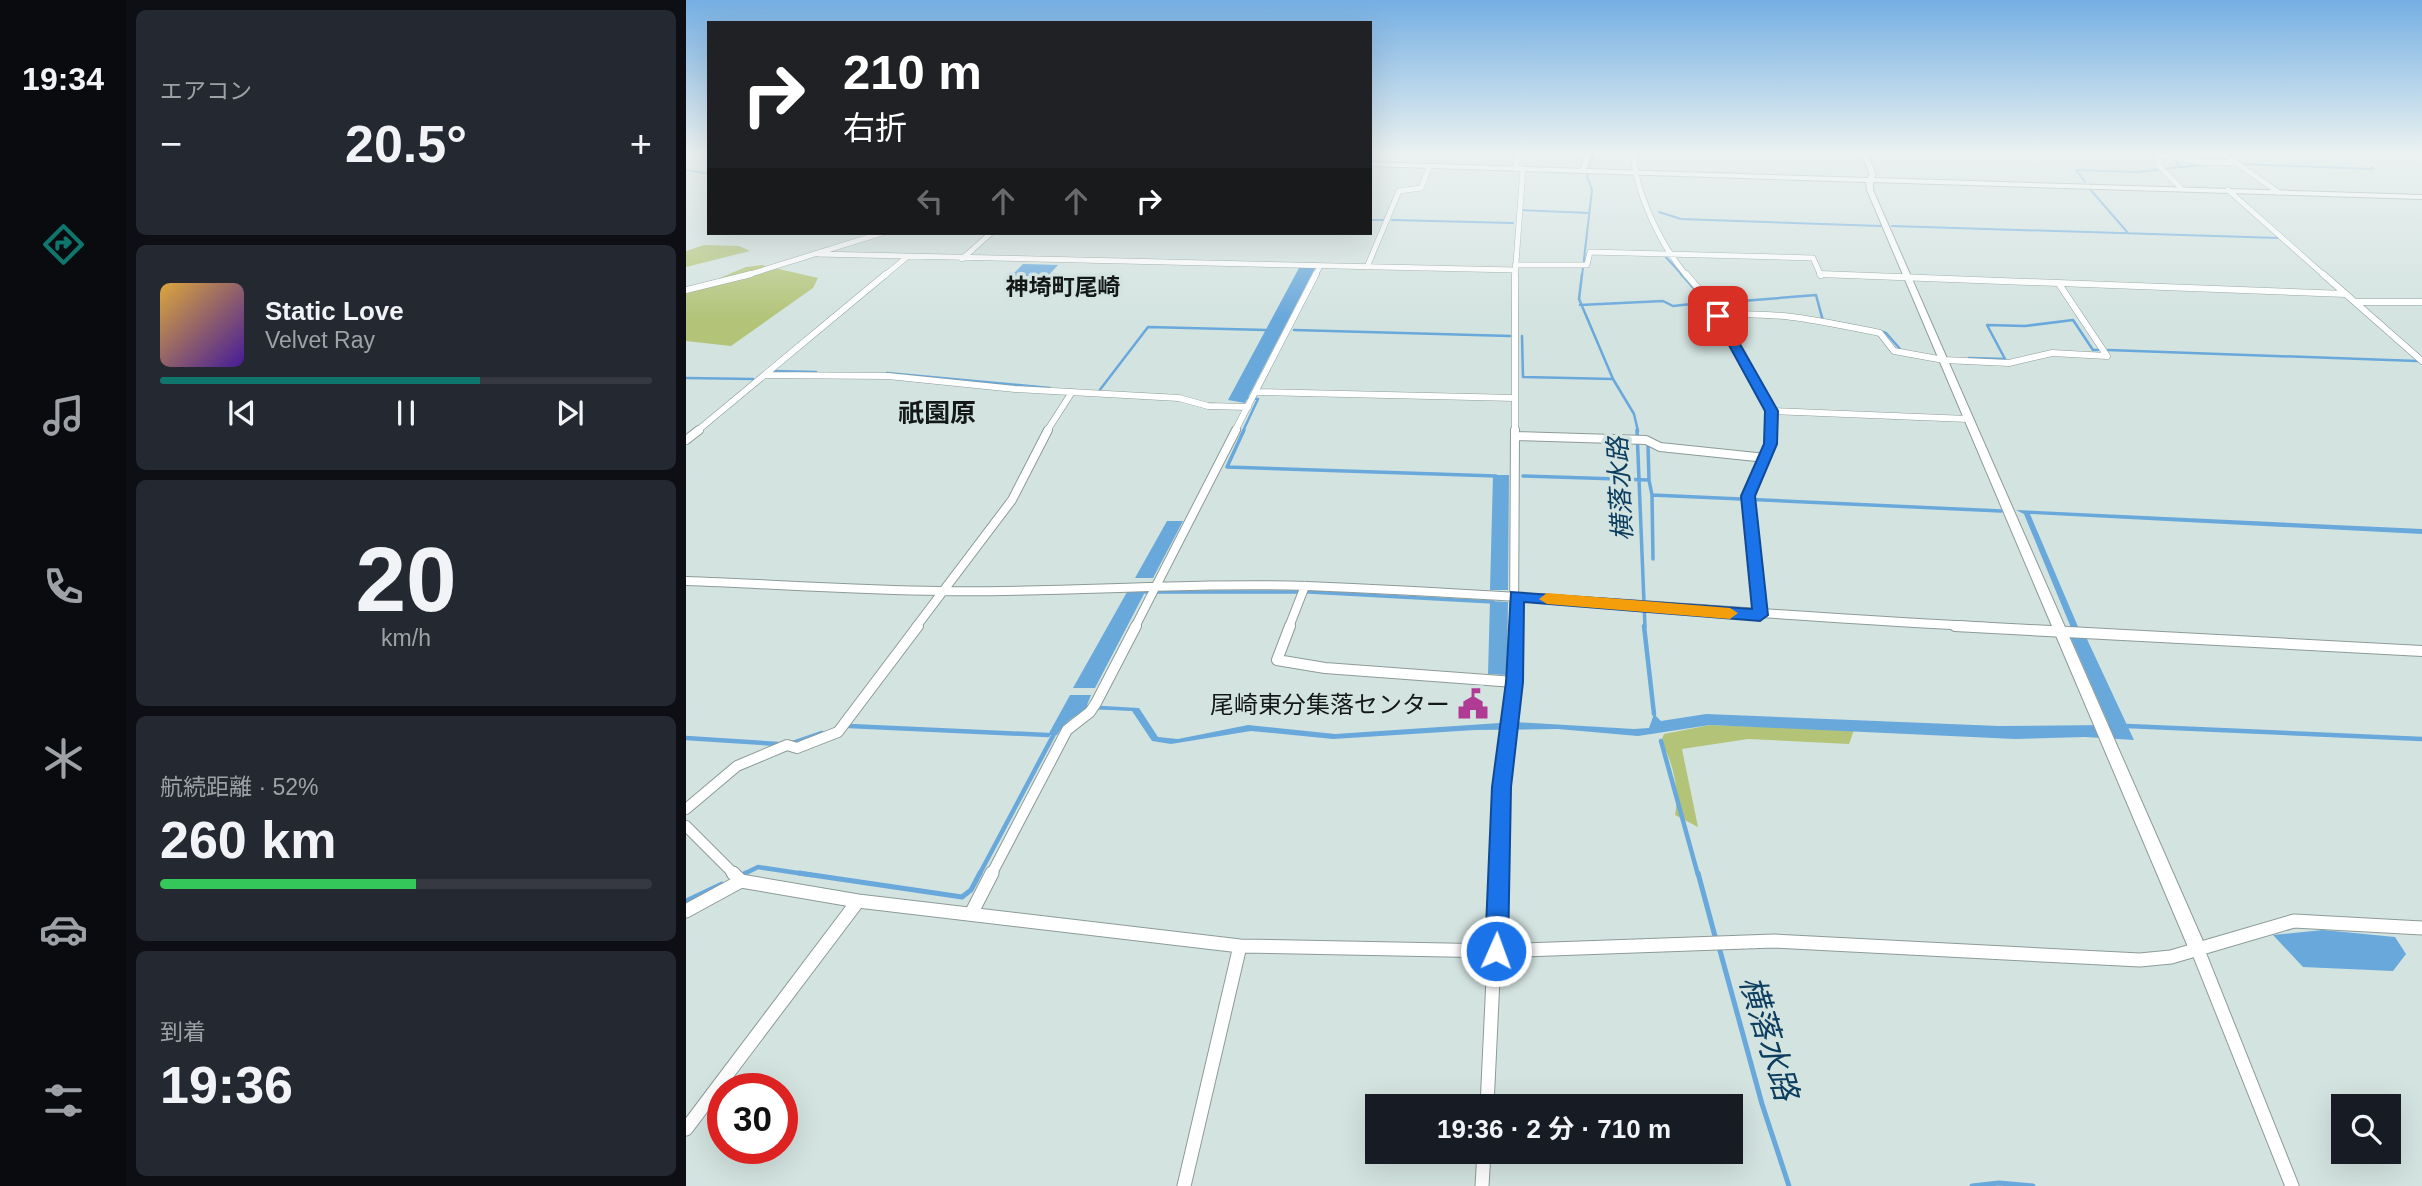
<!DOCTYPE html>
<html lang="ja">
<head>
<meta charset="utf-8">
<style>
	body { margin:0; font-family:Helvetica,"Noto Sans JP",sans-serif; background:#242831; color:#f1f3f6; height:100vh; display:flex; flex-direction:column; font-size:26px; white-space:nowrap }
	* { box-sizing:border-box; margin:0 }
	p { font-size:23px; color:#9ea1a6 }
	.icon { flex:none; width:38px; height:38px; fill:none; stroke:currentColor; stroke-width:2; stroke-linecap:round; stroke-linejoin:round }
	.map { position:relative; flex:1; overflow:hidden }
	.side { display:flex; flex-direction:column; gap:10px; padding:10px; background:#0d0f14; width:560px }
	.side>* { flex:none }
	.top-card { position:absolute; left:21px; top:21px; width:665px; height:214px; border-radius:0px; box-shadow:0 7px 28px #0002; background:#202124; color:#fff; overflow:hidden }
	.fabs { position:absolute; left:1645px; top:1094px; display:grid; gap:14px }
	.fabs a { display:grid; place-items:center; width:70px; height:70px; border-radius:0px; background:#171b24; box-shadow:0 7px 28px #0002; font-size:35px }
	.speed { position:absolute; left:21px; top:1073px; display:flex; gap:14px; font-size:35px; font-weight:700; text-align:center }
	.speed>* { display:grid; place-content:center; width:91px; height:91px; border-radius:50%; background:#171b24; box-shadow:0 7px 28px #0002; line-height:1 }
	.speed .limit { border:10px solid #d22; background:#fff; color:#111 }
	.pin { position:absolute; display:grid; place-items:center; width:60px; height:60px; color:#fff; margin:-30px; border-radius:14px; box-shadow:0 4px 10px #0006 }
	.me { position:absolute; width:77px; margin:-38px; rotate:2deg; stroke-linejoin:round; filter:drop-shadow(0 0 5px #0008) }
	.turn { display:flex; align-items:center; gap:24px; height:147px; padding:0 21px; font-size:32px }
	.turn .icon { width:91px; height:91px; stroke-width:2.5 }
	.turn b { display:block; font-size:49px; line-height:60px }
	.lanes { display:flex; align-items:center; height:66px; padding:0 21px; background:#0003; justify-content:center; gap:35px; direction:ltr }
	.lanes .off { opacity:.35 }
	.big { font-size:52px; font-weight:700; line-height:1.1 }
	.side .widget { flex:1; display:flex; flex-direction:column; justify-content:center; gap:10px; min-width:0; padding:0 24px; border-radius:10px; background:#242831 }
	.side .dial { align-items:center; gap:0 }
	.dial b { font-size:91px; line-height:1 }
	.song { display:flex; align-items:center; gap:21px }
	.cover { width:84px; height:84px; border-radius:10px; background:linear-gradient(135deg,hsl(40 70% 55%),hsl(260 70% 35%)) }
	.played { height:7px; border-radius:4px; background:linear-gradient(90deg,#0f766e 65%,#363941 65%) }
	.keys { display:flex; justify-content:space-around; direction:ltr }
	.heat { display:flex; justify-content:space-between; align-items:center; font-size:38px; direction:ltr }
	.charge { height:10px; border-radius:5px; background:linear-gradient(90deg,#34c759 52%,#363941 0) }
	.trip { position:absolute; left:679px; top:1094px; width:378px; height:70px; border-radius:0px; background:#171b24; box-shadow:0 7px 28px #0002; font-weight:700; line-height:70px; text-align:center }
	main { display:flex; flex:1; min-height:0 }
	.menu { display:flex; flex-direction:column; width:126px; justify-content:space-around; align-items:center; background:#090b0e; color:#9ea1a6 }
	.menu .icon { width:49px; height:49px }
	.menu .active { color:#0f766e }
	.menu b { font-size:32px; color:#f1f3f6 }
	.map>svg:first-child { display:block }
</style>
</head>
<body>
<main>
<nav class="menu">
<b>19:34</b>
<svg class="icon active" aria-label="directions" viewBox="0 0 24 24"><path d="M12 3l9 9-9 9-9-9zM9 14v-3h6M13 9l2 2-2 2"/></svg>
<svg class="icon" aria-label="music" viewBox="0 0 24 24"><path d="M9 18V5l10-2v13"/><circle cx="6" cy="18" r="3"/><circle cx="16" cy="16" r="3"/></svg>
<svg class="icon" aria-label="phone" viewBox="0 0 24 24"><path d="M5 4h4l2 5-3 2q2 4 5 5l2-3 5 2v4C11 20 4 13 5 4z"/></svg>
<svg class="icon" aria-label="climate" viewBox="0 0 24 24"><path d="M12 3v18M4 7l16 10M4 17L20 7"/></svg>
<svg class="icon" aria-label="car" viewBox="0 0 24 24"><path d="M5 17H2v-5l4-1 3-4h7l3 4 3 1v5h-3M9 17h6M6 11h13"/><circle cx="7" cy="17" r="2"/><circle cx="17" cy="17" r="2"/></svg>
<svg class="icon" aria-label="filters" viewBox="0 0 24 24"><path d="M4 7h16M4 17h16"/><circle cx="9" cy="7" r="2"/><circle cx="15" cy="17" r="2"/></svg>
</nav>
<section class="side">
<div class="widget"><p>エアコン</p>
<div class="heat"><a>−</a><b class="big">20.5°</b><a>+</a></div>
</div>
<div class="widget">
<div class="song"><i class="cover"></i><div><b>Static Love</b><p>Velvet Ray</p></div></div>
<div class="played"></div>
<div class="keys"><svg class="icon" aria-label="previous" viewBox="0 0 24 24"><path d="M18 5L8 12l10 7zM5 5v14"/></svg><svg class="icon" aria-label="pause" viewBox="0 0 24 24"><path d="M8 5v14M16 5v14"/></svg><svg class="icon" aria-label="next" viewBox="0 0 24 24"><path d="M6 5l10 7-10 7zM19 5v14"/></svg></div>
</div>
<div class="widget dial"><b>20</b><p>km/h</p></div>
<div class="widget"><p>航続距離 · 52%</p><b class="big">260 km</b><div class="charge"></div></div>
<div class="widget"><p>到着</p><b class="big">19:36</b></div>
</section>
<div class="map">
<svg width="1736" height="1186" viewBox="0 0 1736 1186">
	<rect width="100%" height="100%" fill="#d3e3e0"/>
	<path fill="#b3c479" d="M 18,245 L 53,246 L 64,251 L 0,267 L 0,251 Z
		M 76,265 L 132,278 L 127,288 L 45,346 L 0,341 L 0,292 L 60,267 Z
		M 1024,725 L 1168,730 L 1163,744 L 1062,739 L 996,749 L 1012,827 L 989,815 C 994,791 987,762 975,741 L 978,734 Z"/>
	<path fill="#69a8db" d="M 337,264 L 372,265 L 359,279 L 323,278 Z
		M 613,268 L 629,268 L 559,403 L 542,400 Z
		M 807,475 L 823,475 L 822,590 L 804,590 Z
		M 1330,510 L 1736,529 L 1736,534 L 1344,514 L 1396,636 L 1400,637 L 1448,740 L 1399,737 L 1329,739 L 1024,725 L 952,736 L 872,729 L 789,730 L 647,739 L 565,731 L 485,744 L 466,741 L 446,711 C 414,710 391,703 371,735 L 362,735 L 384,695 L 405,695 L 401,705 L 453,708 L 472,737 L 492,739 L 562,725 L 649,734 L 829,722 L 948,729 L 963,728 L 968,714 L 975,721 L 1020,714 L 1313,726 L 1423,725 L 1384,636 L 1388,635 L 1338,514 Z
		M 481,521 L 497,521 L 467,578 L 449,578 Z
		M 441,592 L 459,592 L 409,688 L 387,688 Z
		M 804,601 L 822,602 L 821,675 L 802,674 Z
		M 1637,930 L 1709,937 L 1720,954 L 1707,971 L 1617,967 L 1587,935 Z"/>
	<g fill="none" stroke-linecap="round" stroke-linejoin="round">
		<path stroke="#69a8db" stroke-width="2" d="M 1481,152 L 1495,167 L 1524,164
			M 1552,164 L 1688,169 L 1685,167
			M 0,170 L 23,174
			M 1399,182 L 1390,170 L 1451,172 L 1495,167
			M 1403,188 L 1442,233
			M 834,210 L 903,213
			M 973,212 L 995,219 L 1195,226
			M 684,220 L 698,220
			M 706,220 L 827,223
			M 1206,226 L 1593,238
			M 978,255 L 997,276
			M 896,276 L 906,190 L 901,176 L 908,152"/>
		<path stroke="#69a8db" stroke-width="2.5" d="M 896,274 L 893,299 L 927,379 L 948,414 L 952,431
			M 995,274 L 1017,299
			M 1031,303 L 1130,295 L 1137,321
			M 894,305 L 977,301 L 987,306 L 1015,303
			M 608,330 L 824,336
			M 1193,331 L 1200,333 L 1215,350
			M 836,336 L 837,377 L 927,379
			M 1422,350 L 1731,361
			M 1283,358 L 1319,359 L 1301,325 L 1339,326 L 1387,320 L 1407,350 L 1412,350
			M 87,371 L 130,372
			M 201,373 L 364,388
			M 0,378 L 67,379
			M 413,391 L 462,327 L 580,330
			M 557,431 L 572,399 L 562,398"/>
		<path stroke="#69a8db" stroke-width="3.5" d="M 558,430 L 541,467 L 810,476
			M 951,430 L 959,627
			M 962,446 L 963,480
			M 837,476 L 963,480 L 966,495 L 1315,511
			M 966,495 L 967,559
			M 459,592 L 623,592 L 807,602"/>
		<path stroke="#69a8db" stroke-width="4.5" d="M 958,626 L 968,714
			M 163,726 L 362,735
			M 1441,726 L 1736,739
			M 0,738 L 92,744
			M 975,741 L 1012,875
			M 107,743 L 136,733
			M 56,875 L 72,867 L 125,875
			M 293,875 L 368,734"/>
		<path stroke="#69a8db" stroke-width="5" d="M 113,873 L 276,897 L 285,890 L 294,873
			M 1012,873 L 1030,940
			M 56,875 L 60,873
			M 0,901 L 36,884
			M 1033,947 L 1076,1104 L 1103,1186
			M 1286,1186 L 1313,1183 L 1347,1186"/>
		<g stroke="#8c9b98" stroke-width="6">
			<path id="minor-far4" d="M 947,152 C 949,192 975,246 1001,276
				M 1473,152 L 1473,166 L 1495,188
				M 1535,152 L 1592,192
				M 1473,155 L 1514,162 L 1552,163
				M 897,170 L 903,152
				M 1542,190 L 1639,276
				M 132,254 L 829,270
				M 276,259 L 305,233
				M 829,265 L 901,265 L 904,252 L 1127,258 L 1135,276
				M 681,267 L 713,191 L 735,188 L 743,168
				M 58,276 L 196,233
				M 198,276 L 221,257
				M 629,276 L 634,266
				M 829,276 L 837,169 L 830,168 L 832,152"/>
		</g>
		<g stroke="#8c9b98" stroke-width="7">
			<path id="minor-far3" d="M 1000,274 L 1023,301 L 1085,411 L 1085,431
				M 1134,274 L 1660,294
				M 1637,274 L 1736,361
				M 0,290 L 65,274
				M 1669,302 L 1736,302
				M 1032,315 C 1093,311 1135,321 1194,333 L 1208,351 L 1258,360 L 1323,363 L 1366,353 L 1421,356 L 1373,284
				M 80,375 L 202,376 L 329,389 L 493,398 L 522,406 L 562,407
				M 570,392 L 829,398
				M 1085,411 L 1282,419
				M 11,431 L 200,274
				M 361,431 L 386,392
				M 549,431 L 630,274
				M 829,431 L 829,274"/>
		</g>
		<g stroke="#8c9b98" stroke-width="10">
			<path id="minor-far2" d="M 829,436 L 960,440 L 974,447 L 1080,458
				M 0,440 L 13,430
				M 0,581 C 85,584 170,590 255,591 C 377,593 499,582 622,586 C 849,595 1075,615 1302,627
				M 1074,615 L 1062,496 L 1085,444 L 1085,430
				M 230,627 L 326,500 L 362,430
				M 449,627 L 550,430
				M 603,627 L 619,586
				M 828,627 L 829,430"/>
		</g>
		<g stroke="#8c9b98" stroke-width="12">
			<path id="minor-far1" d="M 604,626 L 591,660 L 639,668 L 828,682
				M 1269,626 L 1736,651
				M 0,809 L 51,766 L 101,745 L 111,748 L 152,732 L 232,626
				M 0,826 L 49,875
				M 305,875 L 381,730 L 404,712 L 410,703 L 450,626
				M 812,875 C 816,792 828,709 828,626"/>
		</g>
		<g stroke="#8c9b98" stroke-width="15">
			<path id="minor" d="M 47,873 L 55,881 L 172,901 L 554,946 L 811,951 L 1088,941 L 1454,960 L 1485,957 L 1608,921 L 1736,928
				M 0,911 L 55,881
				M 285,914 L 306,873
				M 1511,948 L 1606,1186
				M 801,1106 L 812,873
				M 0,1129 L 172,901
				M 498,1186 L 554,946
				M 796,1186 L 798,1152"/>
		</g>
		<g stroke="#8c9b98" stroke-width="2">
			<path id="tertiary" d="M 1175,152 L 1181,152 L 1190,175 L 1188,178 L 1736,195 L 1736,199 L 1187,182 L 1187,190 L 1520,948 L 1517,954 L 1511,956 L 1505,954 L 1181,190 L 1180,182 L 684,166 L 684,162 L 1181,178 L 1184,175 Z"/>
		</g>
		<use href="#minor-far4" stroke="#fff" stroke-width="5"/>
		<use href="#minor-far3" stroke="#fff" stroke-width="6"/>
		<use href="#minor-far2" stroke="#fff" stroke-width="8"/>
		<use href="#minor-far1" stroke="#fff" stroke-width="10"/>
		<use href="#minor" stroke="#fff" stroke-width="13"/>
		<use href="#tertiary" fill="#fff" fill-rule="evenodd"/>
	</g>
	<linearGradient id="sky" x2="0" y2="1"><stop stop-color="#75afe3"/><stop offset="0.48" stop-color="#ebf2f1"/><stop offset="1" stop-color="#ebf2f1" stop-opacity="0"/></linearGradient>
	<rect width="1736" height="318" fill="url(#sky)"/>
	<path fill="#1a73e8" stroke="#114b97" stroke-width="2" d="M 1032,312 L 1038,316 L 1092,411 L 1091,444 L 1069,496 L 1082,615 L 1074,621 L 838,602 L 837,682 L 825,787 L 822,951 L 818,959 L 810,962 L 803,959 L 799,951 L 806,787 L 820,682 L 825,592 L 1066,609 L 1055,496 L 1078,444 L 1079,411 L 1027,316 Z"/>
	<path fill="#f59e0b" d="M 861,593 L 1044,608 L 1052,613 L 1044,619 L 861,604 L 853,599 Z"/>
	<defs>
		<g id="civic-bare" transform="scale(2.415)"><path d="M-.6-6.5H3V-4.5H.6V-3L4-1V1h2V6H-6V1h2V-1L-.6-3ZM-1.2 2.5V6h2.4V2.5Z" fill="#b03b94" stroke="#d3e3e0" stroke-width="2.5" paint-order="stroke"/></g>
	</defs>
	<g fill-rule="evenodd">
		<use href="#civic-bare" x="787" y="704"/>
	</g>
	<g text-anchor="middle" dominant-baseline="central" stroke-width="7" stroke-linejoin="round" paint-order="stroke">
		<g font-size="23" font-weight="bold" fill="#141918" stroke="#d3e3e0">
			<text x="377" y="287">神埼町尾崎</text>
		</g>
		<g font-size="24" fill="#141918" stroke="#d3e3e0" text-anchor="end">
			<text x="764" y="704">尾崎東分集落センター</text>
		</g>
		<g font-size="26" font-weight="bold" fill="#141918" stroke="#d3e3e0">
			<text x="251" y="413">祇園原</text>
		</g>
		<g font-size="26" font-style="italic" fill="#0d3e60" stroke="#d3e3e0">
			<text transform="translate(934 489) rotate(-93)">横落水路</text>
		</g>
		<g font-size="32" font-style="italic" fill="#0d3e60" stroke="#d3e3e0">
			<text transform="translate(1083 1038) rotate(73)">横落水路</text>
		</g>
	</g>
</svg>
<div class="fabs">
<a><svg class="icon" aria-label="search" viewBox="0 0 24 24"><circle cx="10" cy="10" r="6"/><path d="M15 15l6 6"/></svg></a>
</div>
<div class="speed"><div class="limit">30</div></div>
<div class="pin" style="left:1032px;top:316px;background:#d93025"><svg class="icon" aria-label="arrive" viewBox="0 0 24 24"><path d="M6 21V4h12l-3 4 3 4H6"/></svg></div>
<svg class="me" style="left:810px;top:951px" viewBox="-20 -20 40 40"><circle r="17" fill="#1a73e8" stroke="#fff" stroke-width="3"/><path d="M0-11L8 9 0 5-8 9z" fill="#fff"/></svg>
<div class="trip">19:36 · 2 分 · 710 m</div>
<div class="top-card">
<div class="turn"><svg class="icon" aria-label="right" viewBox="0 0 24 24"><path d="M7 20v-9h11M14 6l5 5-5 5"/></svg><div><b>210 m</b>右折</div></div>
<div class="lanes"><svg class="icon off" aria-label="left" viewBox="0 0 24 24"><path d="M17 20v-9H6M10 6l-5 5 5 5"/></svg><svg class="icon off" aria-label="ahead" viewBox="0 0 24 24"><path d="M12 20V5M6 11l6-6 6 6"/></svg><svg class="icon off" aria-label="ahead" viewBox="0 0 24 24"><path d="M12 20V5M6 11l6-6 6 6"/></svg><svg class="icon" aria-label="right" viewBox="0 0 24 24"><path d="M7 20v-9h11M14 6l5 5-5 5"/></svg></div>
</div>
</div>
</main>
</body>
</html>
